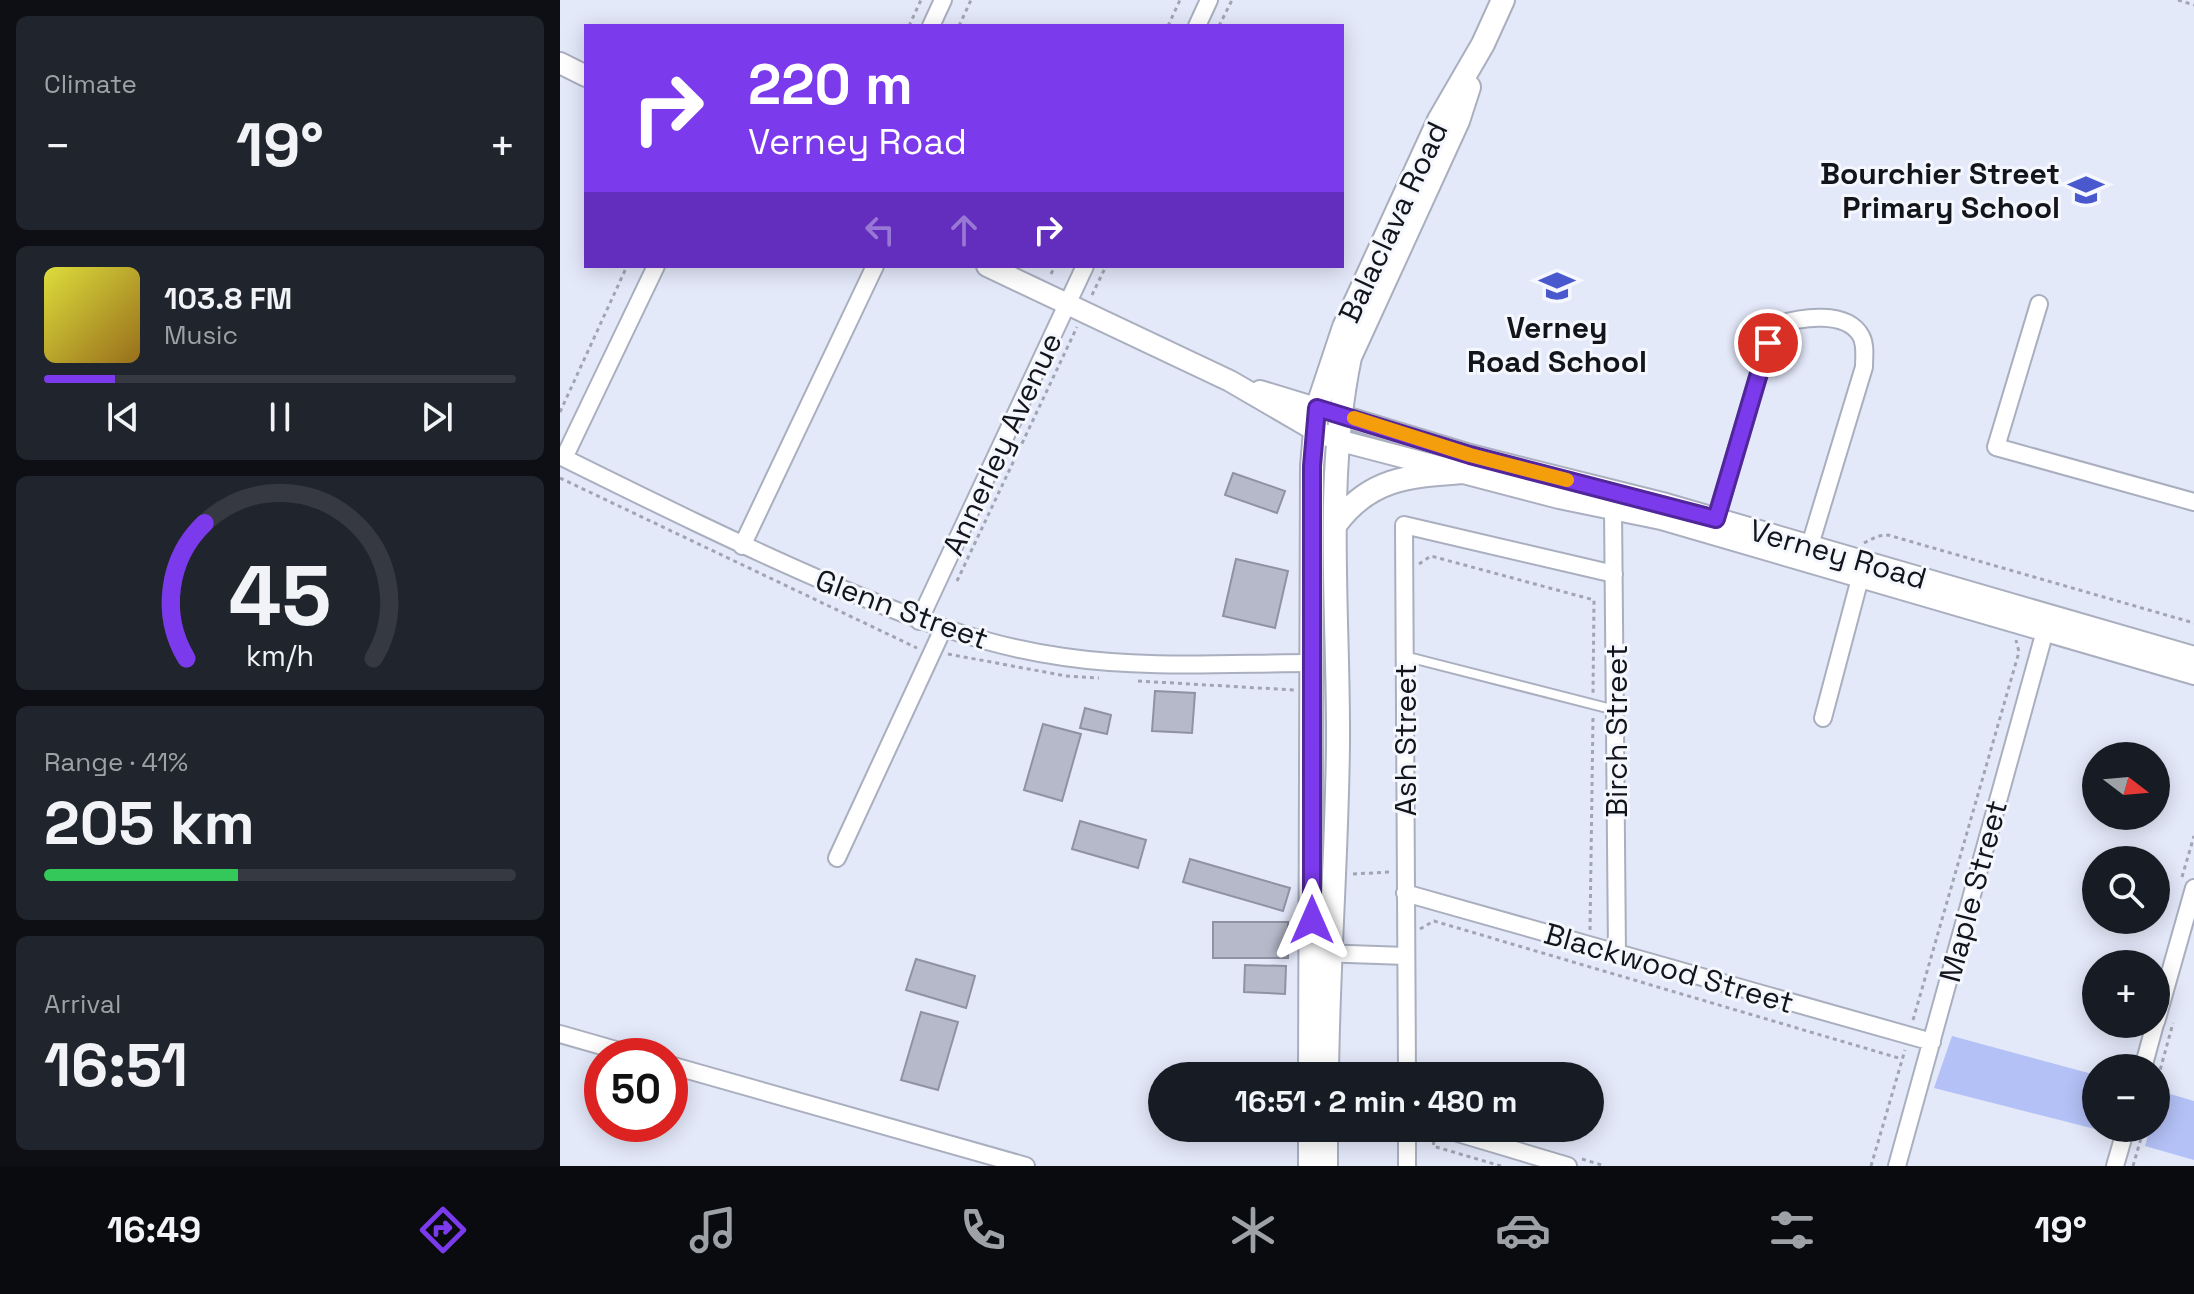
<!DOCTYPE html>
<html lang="en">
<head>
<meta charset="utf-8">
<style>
	body { margin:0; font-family:"Space Grotesk",sans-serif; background:#20242c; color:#f1f3f6; height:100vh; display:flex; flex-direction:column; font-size:30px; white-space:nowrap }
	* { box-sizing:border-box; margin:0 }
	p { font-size:26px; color:#9ea1a6 }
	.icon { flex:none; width:44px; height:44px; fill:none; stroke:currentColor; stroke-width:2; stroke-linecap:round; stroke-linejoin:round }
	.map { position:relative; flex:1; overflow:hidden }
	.sheet { display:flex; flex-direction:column; gap:16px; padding:16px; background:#0d0f14; width:560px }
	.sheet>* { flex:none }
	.hud { position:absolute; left:24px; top:24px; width:760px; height:244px; border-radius:0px; box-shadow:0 4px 20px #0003; background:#7c3aed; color:#fff; overflow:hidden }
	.needle { width:52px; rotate:106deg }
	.buttons { position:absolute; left:1522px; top:742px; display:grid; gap:16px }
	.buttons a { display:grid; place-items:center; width:88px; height:88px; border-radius:50%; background:#171b24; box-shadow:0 4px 20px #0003; font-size:40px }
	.speed { position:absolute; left:24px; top:1038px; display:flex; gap:16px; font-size:40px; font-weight:700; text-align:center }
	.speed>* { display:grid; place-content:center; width:104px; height:104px; border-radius:50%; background:#171b24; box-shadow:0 4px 20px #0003; line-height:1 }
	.speed .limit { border:12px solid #d22; background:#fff; color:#111 }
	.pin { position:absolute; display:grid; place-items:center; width:68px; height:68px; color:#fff; margin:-34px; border:4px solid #fff; border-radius:50%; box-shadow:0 2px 8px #0007 }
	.me { position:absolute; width:88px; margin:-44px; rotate:0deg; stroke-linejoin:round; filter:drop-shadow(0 0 6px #0008) }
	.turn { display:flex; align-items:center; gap:28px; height:168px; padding:0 32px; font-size:36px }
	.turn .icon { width:104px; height:104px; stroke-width:2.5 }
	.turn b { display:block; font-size:56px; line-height:68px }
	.lanes { display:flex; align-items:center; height:76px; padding:0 32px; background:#0003; justify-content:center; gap:40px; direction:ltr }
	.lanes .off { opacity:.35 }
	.big { font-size:60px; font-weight:600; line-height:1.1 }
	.sheet .widget { flex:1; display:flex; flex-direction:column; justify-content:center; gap:12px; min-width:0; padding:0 28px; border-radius:12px; background:#20242c }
	.sheet .dial { align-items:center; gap:0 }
	.dial svg { height:208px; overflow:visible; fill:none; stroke:#363941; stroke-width:7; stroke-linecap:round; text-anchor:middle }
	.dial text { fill:#f1f3f6; stroke:none }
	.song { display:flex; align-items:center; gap:24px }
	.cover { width:96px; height:96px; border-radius:12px; background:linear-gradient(135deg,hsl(60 70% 55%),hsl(40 70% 35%)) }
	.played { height:8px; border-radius:4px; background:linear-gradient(90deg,#7c3aed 15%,#363941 15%) }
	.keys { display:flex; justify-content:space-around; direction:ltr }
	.heat { display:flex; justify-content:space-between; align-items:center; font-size:44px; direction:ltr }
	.charge { height:12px; border-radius:6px; background:linear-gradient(90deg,#34c759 41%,#363941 0) }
	.trip { position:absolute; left:588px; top:1062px; width:456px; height:80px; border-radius:40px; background:#171b24; box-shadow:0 4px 20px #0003; font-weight:600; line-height:80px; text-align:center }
	.dock { display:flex; height:128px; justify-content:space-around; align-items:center; background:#090b0e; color:#9ea1a6 }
	.dock .icon { width:56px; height:56px }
	.dock .current { color:#7c3aed }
	.dock b { font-size:36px; color:#f1f3f6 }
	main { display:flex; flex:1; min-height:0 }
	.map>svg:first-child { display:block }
</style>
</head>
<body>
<main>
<section class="sheet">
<div class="widget"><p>Climate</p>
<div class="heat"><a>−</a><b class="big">19°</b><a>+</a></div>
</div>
<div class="widget">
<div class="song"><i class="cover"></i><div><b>103.8 FM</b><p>Music</p></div></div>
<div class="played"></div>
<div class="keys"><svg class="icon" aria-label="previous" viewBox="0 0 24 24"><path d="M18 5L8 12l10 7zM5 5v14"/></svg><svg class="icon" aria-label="pause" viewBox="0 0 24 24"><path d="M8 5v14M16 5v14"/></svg><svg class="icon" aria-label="next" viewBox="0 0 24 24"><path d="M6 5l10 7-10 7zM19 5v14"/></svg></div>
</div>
<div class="widget dial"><svg viewBox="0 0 100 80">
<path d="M14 69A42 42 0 1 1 86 69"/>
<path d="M14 69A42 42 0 0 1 21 17" stroke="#7c3aed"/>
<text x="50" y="56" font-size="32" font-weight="700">45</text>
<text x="50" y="72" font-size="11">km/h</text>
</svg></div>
<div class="widget"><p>Range · 41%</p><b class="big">205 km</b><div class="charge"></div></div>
<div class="widget"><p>Arrival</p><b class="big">16:51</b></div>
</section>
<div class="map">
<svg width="1634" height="1166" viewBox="0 0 1634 1166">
	<rect width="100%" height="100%" fill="#e4e9fa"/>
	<path fill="#b3c1f6" d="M 1392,1036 L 1536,1075 L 1536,1128 L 1548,1128 L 1547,1132 L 1374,1088 Z
		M 1600,1091 L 1634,1101 L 1634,1160 L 1585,1146 L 1590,1128 L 1596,1128 L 1596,1106 Z"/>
	<path fill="#b5b9c9" stroke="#8e92a2" stroke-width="2" d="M 673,473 L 725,491 L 717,513 L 665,495 Z
		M 676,559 L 728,571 L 715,628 L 663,616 Z
		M 595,691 L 635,693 L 632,733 L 592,731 Z
		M 525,708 L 551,715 L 547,734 L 520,728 Z
		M 483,724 L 521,734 L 502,801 L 464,790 Z
		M 520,821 L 586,840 L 578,868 L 512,849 Z
		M 630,859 L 730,888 L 723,911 L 623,882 Z
		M 653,922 L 728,922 L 728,958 L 653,958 Z
		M 356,959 L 415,976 L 406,1008 L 346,990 Z
		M 685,965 L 726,966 L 725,994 L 684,992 Z
		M 361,1012 L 398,1022 L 378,1090 L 341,1080 Z"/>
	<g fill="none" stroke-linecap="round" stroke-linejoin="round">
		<g stroke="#aaafbf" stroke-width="12">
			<path id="service" d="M 844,656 L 1055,710"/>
		</g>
		<g stroke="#aaafbf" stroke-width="20">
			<path id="minor" d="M 371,26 L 383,0
				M 637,26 L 649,0
				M 96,266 L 4,458 C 93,502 182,546 273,585 C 349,617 423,646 504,657 C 586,669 671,663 753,663
				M 1479,304 L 1436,447 L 1634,502
				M 1053,508 L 1057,953
				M 1153,529 L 1208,343 L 1218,325 C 1240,317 1287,310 1301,336 C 1306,345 1304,356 1304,367 L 1247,555
				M 182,546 L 315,266
				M 359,621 L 525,266
				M 1263,718 L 1303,567
				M 277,858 L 383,629
				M 845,893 L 1372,1042
				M 760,953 L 846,956
				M 1596,1022 L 1634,888
				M 0,1034 L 77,1056
				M 110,1065 L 466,1166
				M 1583,1068 L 1595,1024
				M 847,1076 L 844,525 L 1054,574
				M 847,1128 L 847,1166
				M 881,1128 L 1008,1166
				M 1337,1166 L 1488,620
				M 1555,1166 L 1566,1128"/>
		</g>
		<g stroke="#aaafbf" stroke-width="24">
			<path id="tertiary" d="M 0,63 L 26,76
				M 427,266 L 670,381 L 756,431 L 781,441 L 999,498 L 1101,519 L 1634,674
				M 700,391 L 910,455 L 1106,504 L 1634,657"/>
		</g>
		<g stroke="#aaafbf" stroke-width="26">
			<path id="secondary" d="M 776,524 C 810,478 849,476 903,472
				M 750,1076 L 752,466 L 757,408 L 784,327 L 879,120 L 923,44 L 943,0
				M 767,1076 C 768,965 777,854 778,743 C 779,616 764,482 790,357 L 898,121 L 909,87
				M 750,1128 L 750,1166
				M 766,1166 L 766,1128"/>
		</g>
		<path stroke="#a1a5b2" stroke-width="3" stroke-dasharray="4 4" stroke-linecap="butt" d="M 1618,0 L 1634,5
			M 349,26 L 361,0
			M 399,26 L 411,0
			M 608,26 L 620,0
			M 659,26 L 672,0
			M 491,274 L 495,266
			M 532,295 L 546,266
			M 0,412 L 67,266
			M 0,478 L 357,648
			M 1304,543 L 1318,536 L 1328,535 L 1634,623
			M 859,564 L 871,556 L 1034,600 L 1033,694
			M 397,581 L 517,327
			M 388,654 L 506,676 L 539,678
			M 578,681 L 734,690
			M 793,874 L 830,872
			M 1622,877 L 1634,836
			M 860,929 L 874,921 L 1342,1059
			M 1030,930 L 1033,717
			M 1353,1020 L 1459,652 L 1456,640
			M 1596,1085 L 1613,1023
			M 874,1141 L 873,1146 L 941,1166
			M 1022,1159 L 1045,1166
			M 1311,1166 L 1345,1050
			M 1573,1166 L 1584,1128"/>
		<use href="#service" stroke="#fff" stroke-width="8"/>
		<use href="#minor" stroke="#fff" stroke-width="16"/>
		<use href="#tertiary" stroke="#fff" stroke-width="20"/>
		<use href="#secondary" stroke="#fff" stroke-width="22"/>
	</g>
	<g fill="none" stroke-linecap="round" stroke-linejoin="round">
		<g stroke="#51269a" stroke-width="20">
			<path id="route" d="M 752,920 L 752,466 L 757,408 L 910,455 L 1156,519 L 1208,343"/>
		</g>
		<use href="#route" stroke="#7c3aed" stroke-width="14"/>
		<path stroke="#f59e0b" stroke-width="14" d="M 794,418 L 910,455 L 1007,480"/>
	</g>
	<defs>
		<g id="school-bare" transform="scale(2.76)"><path d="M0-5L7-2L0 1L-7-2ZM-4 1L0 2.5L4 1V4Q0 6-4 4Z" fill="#4a58cd" stroke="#f5f7fe" stroke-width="2.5" paint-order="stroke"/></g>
	</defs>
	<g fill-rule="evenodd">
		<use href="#school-bare" x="1526" y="190"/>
		<use href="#school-bare" x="997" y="286"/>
	</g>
	<g text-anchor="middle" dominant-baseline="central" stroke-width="6" stroke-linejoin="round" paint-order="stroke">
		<g font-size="30" font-weight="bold" fill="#13151a" stroke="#f5f7fe" text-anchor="end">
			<text x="1500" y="173">Bourchier Street<tspan x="1500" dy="34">Primary School</tspan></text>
			<text x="997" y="327" text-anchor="middle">Verney<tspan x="997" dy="34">Road School</tspan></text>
		</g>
		<g font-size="30" fill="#13151a" stroke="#f5f7fe">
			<text transform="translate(833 222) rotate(-65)">Balaclava Road</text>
			<text transform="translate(442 444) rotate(-65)">Annerley Avenue</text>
			<text transform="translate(1278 554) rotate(16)">Verney Road</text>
			<text transform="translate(342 609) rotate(20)">Glenn Street</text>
			<text transform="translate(1056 731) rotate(-90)">Birch Street</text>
			<text transform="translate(845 740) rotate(-90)">Ash Street</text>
			<text transform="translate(1413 891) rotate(-75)">Maple Street</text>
			<text transform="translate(1109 968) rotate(16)">Blackwood Street</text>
		</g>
	</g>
</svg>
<div class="buttons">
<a><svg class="needle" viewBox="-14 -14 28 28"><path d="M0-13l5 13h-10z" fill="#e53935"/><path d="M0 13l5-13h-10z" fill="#9ea1a6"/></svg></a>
<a><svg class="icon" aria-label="search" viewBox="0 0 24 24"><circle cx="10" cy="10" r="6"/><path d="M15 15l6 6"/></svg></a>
<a>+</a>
<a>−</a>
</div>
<div class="speed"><div class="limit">50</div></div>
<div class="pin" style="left:1208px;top:343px;background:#d93025"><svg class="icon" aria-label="arrive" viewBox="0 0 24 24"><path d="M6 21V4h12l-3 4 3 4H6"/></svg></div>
<svg class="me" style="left:752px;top:920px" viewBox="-20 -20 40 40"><path d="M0-17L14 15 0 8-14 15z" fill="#7c3aed" stroke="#fff" stroke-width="4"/></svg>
<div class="trip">16:51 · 2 min · 480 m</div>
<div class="hud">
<div class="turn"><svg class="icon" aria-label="right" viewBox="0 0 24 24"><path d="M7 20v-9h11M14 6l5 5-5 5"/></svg><div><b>220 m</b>Verney Road</div></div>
<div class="lanes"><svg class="icon off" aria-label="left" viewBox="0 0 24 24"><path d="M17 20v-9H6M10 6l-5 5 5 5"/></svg><svg class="icon off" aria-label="ahead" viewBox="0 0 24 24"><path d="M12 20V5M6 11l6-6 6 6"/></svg><svg class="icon" aria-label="right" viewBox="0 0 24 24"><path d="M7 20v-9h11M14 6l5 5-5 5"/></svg></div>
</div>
</div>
</main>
<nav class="dock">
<b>16:49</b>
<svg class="icon current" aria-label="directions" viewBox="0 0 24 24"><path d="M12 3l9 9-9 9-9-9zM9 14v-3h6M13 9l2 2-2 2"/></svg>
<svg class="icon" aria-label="music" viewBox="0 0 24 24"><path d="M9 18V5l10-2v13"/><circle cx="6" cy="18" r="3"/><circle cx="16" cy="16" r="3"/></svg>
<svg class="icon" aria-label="phone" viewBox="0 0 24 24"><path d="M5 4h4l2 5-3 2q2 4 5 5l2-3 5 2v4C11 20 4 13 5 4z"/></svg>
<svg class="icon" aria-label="climate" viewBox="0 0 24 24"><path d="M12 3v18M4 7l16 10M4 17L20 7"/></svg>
<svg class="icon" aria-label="car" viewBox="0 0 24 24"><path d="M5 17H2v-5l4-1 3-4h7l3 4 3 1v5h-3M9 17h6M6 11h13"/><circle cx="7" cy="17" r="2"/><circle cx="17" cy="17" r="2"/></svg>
<svg class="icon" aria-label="filters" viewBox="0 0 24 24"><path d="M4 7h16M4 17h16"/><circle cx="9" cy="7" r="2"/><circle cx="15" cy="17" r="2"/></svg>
<b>19°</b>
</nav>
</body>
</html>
